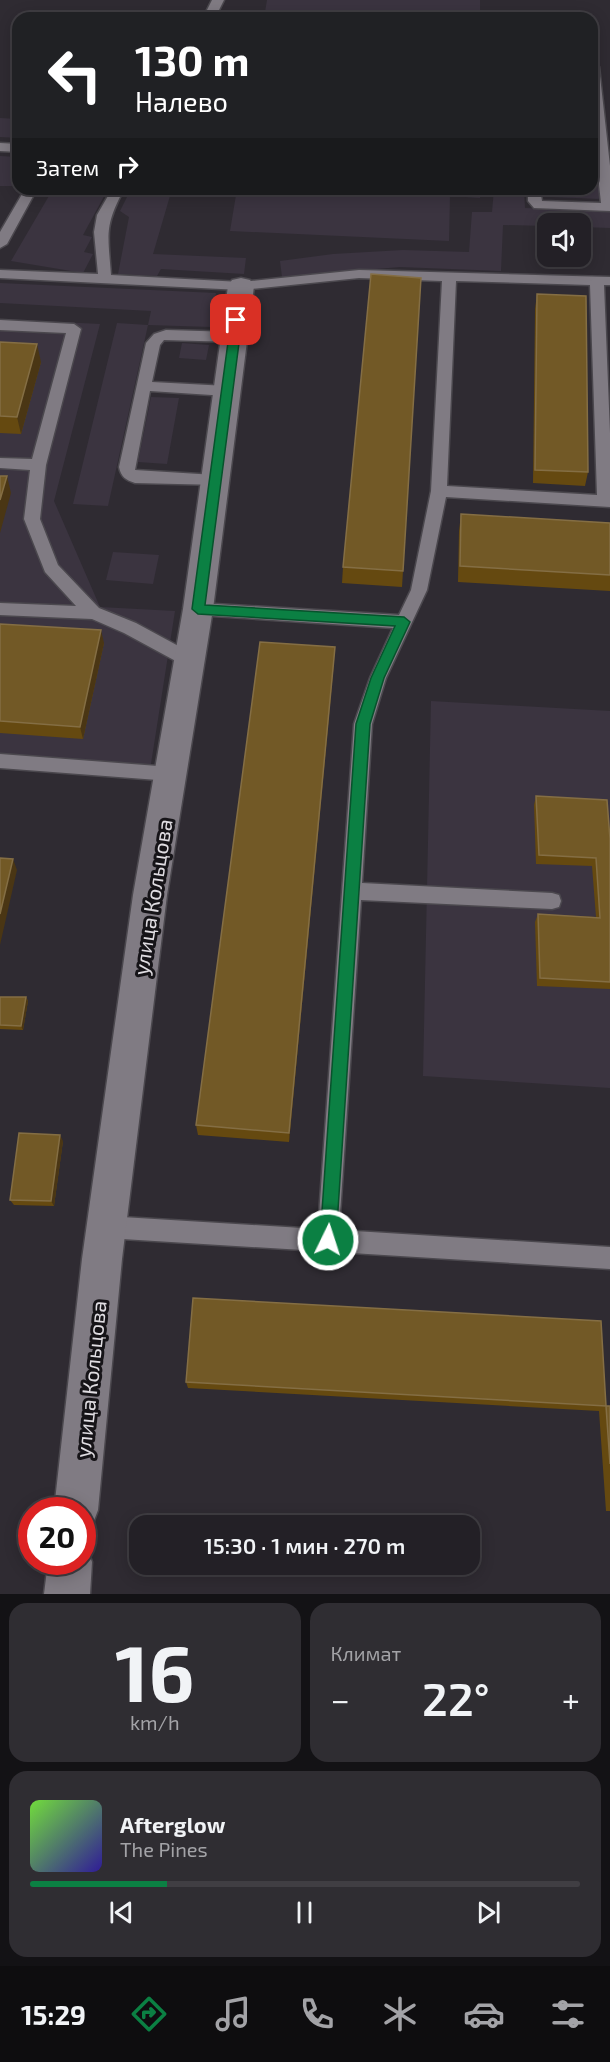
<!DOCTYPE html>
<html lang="ru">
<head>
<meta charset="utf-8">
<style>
	body { margin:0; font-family:"Exo 2",sans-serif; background:#2f2d32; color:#f1f3f6; height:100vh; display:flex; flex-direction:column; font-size:22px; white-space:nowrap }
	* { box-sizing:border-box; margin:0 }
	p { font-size:20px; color:#a3a3a7 }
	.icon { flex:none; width:33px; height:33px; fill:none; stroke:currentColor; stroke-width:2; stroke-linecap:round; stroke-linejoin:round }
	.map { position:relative; height:1594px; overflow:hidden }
	.details { display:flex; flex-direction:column; gap:9px; padding:9px; background:#131215; flex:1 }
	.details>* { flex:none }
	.top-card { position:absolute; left:12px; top:12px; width:586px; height:183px; border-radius:18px; box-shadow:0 3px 15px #0003,0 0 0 2px #403e43; background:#202124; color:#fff; overflow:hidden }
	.tools { position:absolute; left:537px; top:213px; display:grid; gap:12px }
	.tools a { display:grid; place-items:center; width:54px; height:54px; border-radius:12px; background:#232026; box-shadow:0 3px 15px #0003,0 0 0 2px #403e43; font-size:30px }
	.speed { position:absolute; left:18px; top:1497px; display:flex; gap:12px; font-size:30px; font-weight:700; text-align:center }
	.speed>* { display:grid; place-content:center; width:78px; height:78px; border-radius:50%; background:#232026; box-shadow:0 3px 15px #0003,0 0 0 2px #403e43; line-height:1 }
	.speed .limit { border:9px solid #d22; background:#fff; color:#111 }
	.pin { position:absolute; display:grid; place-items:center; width:51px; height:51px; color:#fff; margin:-26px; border-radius:12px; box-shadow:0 3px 9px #0006 }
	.me { position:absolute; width:66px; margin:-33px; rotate:4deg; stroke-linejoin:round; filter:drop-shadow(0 0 4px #0008) }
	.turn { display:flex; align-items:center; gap:21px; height:126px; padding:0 24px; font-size:27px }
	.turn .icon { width:78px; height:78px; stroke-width:2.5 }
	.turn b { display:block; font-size:42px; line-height:51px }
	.then { display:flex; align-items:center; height:57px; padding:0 24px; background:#0003; gap:12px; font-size:22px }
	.big { font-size:45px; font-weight:600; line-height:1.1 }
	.details .card { flex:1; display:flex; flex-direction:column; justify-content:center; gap:9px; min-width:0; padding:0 21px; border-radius:18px; background:#2f2d32 }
	.details .dial { align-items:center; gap:0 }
	.dial b { font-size:78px; line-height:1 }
	.song { display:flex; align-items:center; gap:18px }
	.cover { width:72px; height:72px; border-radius:9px; background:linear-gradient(135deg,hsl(100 70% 55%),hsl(250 70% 35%)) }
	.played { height:6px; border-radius:3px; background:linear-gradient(90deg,#0b8043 25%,#403e43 25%) }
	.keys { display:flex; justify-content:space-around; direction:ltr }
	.heat { display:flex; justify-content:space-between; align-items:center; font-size:33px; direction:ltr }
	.details .tiles { flex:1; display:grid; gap:9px; grid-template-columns:1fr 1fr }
	.card:last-child { grid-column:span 2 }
	.trip { position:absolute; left:129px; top:1515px; width:351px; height:60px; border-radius:18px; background:#232026; box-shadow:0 3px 15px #0003,0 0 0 2px #403e43; font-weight:600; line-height:60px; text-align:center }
	.tabs { display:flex; height:96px; justify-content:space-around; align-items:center; background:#0e0d0f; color:#a3a3a7 }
	.tabs .icon { width:42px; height:42px }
	.tabs .on { color:#0b8043 }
	.tabs b { font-size:27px; color:#f1f3f6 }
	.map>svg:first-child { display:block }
</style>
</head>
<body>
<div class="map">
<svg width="610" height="1594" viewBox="0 0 610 1594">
	<rect width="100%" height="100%" fill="#2f2b32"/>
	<path fill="#3b3440" d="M 267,0 L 480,0 L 480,18 L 264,18 Z
		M 0,118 L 18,119 L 18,138 L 0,137 Z
		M 593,135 L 600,199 L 551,197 L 550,189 L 592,189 Z
		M 0,156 L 18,157 L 18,186 L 0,186 Z
		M 53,189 L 108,189 L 83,235 L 92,237 L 84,252 L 93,254 L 83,273 L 11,261 Z
		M 131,189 L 172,189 L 153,254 L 246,258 L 244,274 L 161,269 L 157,276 L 118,274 L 129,217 L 120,211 Z
		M 237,189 L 480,189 L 480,198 L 450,196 L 449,241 L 230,231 Z
		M 494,189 L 524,189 L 525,208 L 610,211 L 610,228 L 581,227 L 580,224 L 548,224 L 547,226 L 503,225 L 501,271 L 400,267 L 282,277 L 280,261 L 333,254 L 403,250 L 469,252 L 472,212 L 492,212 Z
		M 0,283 L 216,293 L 211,327 L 148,325 L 108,506 L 73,504 L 117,323 L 148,325 L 151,311 L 0,303 Z
		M 0,319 L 100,324 L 54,501 L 100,607 L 175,611 L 150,770 L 0,761 Z
		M 182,343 L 209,345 L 206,360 L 179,358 Z
		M 151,397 L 179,398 L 167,464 L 138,462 Z
		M 113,552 L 159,555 L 153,584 L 106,580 Z
		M 431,701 L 610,711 L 610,1088 L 423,1076 Z"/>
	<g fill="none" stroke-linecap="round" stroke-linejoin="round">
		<g stroke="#4b484e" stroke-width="3">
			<path id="service" d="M 212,0 L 224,0 L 215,18 L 203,18 Z
				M 592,64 L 599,67 L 610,166 L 610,211 L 534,208 L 528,201 L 528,189 L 540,189 L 542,201 L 601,203 L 592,120 Z
				M 0,143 L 18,144 L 18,152 L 0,151 Z
				M 25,189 L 37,189 L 7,244 L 0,248 L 0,232 Z
				M 112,189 L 124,189 C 104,227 108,234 111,275 L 241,282 L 359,270 L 610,277 L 610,285 L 604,285 L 610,433 L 610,507 L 446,497 L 427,590 L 386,678 L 372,724 L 362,883 L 552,893 L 559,895 L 561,901 L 559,907 L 552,909 L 361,900 L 339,1230 L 610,1247 L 610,1269 L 106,1238 L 98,1235 L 95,1227 L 98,1219 L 106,1216 L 318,1229 L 354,724 L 370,678 L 393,628 L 198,615 L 192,613 L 190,609 L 192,605 L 198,603 L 399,615 L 411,590 L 431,491 L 442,281 L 359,278 L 241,290 L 0,278 L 0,270 L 98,274 L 94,232 L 97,215 ZM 456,281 L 590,285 L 597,495 L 447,486 Z
				M 0,320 L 74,324 L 81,329 L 46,465 L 40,519 L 58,565 L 99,608 L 136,623 L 195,655 L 197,660 L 195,665 L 189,667 L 183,665 L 124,633 L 92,619 L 0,615 L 0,603 L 76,606 L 45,572 L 24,519 L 30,470 L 0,468 L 0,458 L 32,459 L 66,333 L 0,330 Z
				M 166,330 L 234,332 L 241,337 L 234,342 L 164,340 L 160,345 L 152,382 L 227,386 L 234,391 L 227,396 L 150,391 L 135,470 L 215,475 L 220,477 L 223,481 L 220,485 L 135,483 C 126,480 121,477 119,467 L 146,343 L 154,334 Z
				M 0,754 L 171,767 L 177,769 L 180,774 L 177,779 L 171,781 L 0,768 Z"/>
		</g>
		<g stroke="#4b484e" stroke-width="3">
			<path id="minor" d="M 241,278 L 250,280 L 254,286 L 213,609 L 167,895 L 122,1259 L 98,1510 L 92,1526 L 82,1529 L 82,1510 L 54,1510 L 82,1259 L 133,895 L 183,609 L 228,286 L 232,280 Z
				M 82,1545 L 86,1546 L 92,1562 L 90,1594 L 44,1594 L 48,1562 L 82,1562 Z"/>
		</g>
		<use href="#service" fill="#807b83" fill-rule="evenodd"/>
		<use href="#minor" fill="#807b83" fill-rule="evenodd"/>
	</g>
	<path fill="#654910" d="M 537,294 L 588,472 L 585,486 L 533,483 L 535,309 Z
		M 0,342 L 41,362 L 21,434 L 0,433 Z
		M 461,514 L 610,523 L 610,591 L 458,582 L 459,531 Z
		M 343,567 L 403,571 L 402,587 L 342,583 Z
		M 0,624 L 104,643 L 83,739 L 0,733 Z
		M 334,662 L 289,1142 L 198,1135 L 196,1125 Z
		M 536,796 L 610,839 L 610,989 L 537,986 L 535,922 L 538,914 L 596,917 L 592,866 L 536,864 L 534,805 Z
		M 0,997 L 26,997 L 28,1001 L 23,1030 L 0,1029 Z
		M 63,1141 L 54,1206 L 14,1205 L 10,1200 Z
		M 186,1382 L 610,1406 L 610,1511 L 606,1511 L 599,1411 L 188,1388 Z"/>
	<path fill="#4a3614" d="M 37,344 L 41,362 L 21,434 L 17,417 Z
		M 7,476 L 11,493 L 0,533 L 0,500 Z
		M 101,630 L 104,643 L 83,739 L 80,727 Z
		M 335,647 L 334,662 L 289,1142 L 289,1133 Z
		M 13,859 L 17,870 L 0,945 L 0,914 Z
		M 26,997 L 28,1001 L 23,1030 L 21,1026 Z
		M 60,1135 L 63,1141 L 54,1206 L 51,1201 Z"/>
	<path fill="#725926" stroke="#846e44" stroke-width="1.5" d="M 371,274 L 421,278 L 403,571 L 343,567 Z
		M 537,294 L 586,296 L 588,472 L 535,470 Z
		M 0,342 L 37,344 L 17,417 L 0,416 Z
		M 0,476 L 7,476 L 0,500 Z
		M 461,514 L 610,523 L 610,575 L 460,566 Z
		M 0,624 L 101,630 L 80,727 L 0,721 Z
		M 260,642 L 335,647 L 289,1133 L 196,1125 Z
		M 536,796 L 607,800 L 610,839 L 610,982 L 540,978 L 538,914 L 600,918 L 596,858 L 539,855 Z
		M 0,858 L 13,859 L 0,914 Z
		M 0,997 L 26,997 L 21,1026 L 0,1025 Z
		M 19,1133 L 60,1135 L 51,1201 L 10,1200 Z
		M 193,1298 L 601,1321 L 606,1406 L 186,1382 Z
		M 606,1406 L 610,1406 L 610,1464 Z"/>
	<path fill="#0b8043" stroke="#07532c" stroke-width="1.5" d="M 236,317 L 242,320 L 205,605 L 404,617 L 410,622 L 384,678 L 370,724 L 336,1240 L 334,1246 L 328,1248 L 322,1246 L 320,1240 L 356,724 L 371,678 L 395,626 L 198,614 L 192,609 L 231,320 Z"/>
	<g text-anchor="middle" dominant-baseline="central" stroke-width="6" stroke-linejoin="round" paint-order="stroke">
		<g font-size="21" fill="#e0dde2" stroke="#161418">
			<text transform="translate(152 897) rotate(-81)">улица Кольцова</text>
			<text transform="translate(90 1379) rotate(-84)">улица Кольцова</text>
		</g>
	</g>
</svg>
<div class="tools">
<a><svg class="icon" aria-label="sound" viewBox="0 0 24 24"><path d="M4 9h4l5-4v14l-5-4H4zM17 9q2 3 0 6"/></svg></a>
</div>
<div class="speed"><div class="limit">20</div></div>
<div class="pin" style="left:236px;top:320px;background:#d93025"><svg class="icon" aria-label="arrive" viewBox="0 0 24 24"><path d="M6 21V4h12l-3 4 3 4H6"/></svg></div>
<svg class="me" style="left:328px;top:1240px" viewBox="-20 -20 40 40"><circle r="17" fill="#0b8043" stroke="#fff" stroke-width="3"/><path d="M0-11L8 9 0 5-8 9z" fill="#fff"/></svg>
<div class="trip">15:30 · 1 мин · 270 m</div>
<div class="top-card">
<div class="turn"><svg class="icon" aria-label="left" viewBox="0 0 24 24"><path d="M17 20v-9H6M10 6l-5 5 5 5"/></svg><div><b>130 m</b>Налево</div></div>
<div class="then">Затем<svg class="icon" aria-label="right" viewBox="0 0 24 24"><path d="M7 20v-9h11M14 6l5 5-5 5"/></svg></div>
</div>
</div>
<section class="details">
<div class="tiles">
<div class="card dial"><b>16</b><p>km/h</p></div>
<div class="card"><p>Климат</p>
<div class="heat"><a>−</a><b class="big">22°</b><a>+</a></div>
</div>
<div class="card">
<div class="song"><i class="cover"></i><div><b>Afterglow</b><p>The Pines</p></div></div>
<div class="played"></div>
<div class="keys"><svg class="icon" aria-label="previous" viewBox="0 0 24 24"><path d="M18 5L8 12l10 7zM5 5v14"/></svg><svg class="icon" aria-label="pause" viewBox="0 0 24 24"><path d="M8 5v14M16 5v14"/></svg><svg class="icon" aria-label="next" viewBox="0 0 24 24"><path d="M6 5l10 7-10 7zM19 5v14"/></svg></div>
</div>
</div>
</section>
<nav class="tabs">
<b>15:29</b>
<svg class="icon on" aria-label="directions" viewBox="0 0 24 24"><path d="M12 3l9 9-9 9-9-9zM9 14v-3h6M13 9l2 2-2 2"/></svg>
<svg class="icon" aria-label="music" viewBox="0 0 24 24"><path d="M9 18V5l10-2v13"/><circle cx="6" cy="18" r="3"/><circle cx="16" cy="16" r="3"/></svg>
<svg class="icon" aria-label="phone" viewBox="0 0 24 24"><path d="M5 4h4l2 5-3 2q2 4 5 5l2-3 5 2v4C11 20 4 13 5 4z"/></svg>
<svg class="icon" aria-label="climate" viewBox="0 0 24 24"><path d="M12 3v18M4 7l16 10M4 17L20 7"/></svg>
<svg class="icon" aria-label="car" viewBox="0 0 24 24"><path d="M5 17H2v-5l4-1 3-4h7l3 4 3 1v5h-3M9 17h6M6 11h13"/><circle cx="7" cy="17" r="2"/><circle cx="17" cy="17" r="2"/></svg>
<svg class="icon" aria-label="filters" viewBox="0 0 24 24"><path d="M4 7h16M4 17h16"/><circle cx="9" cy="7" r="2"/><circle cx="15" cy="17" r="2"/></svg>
</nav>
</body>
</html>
